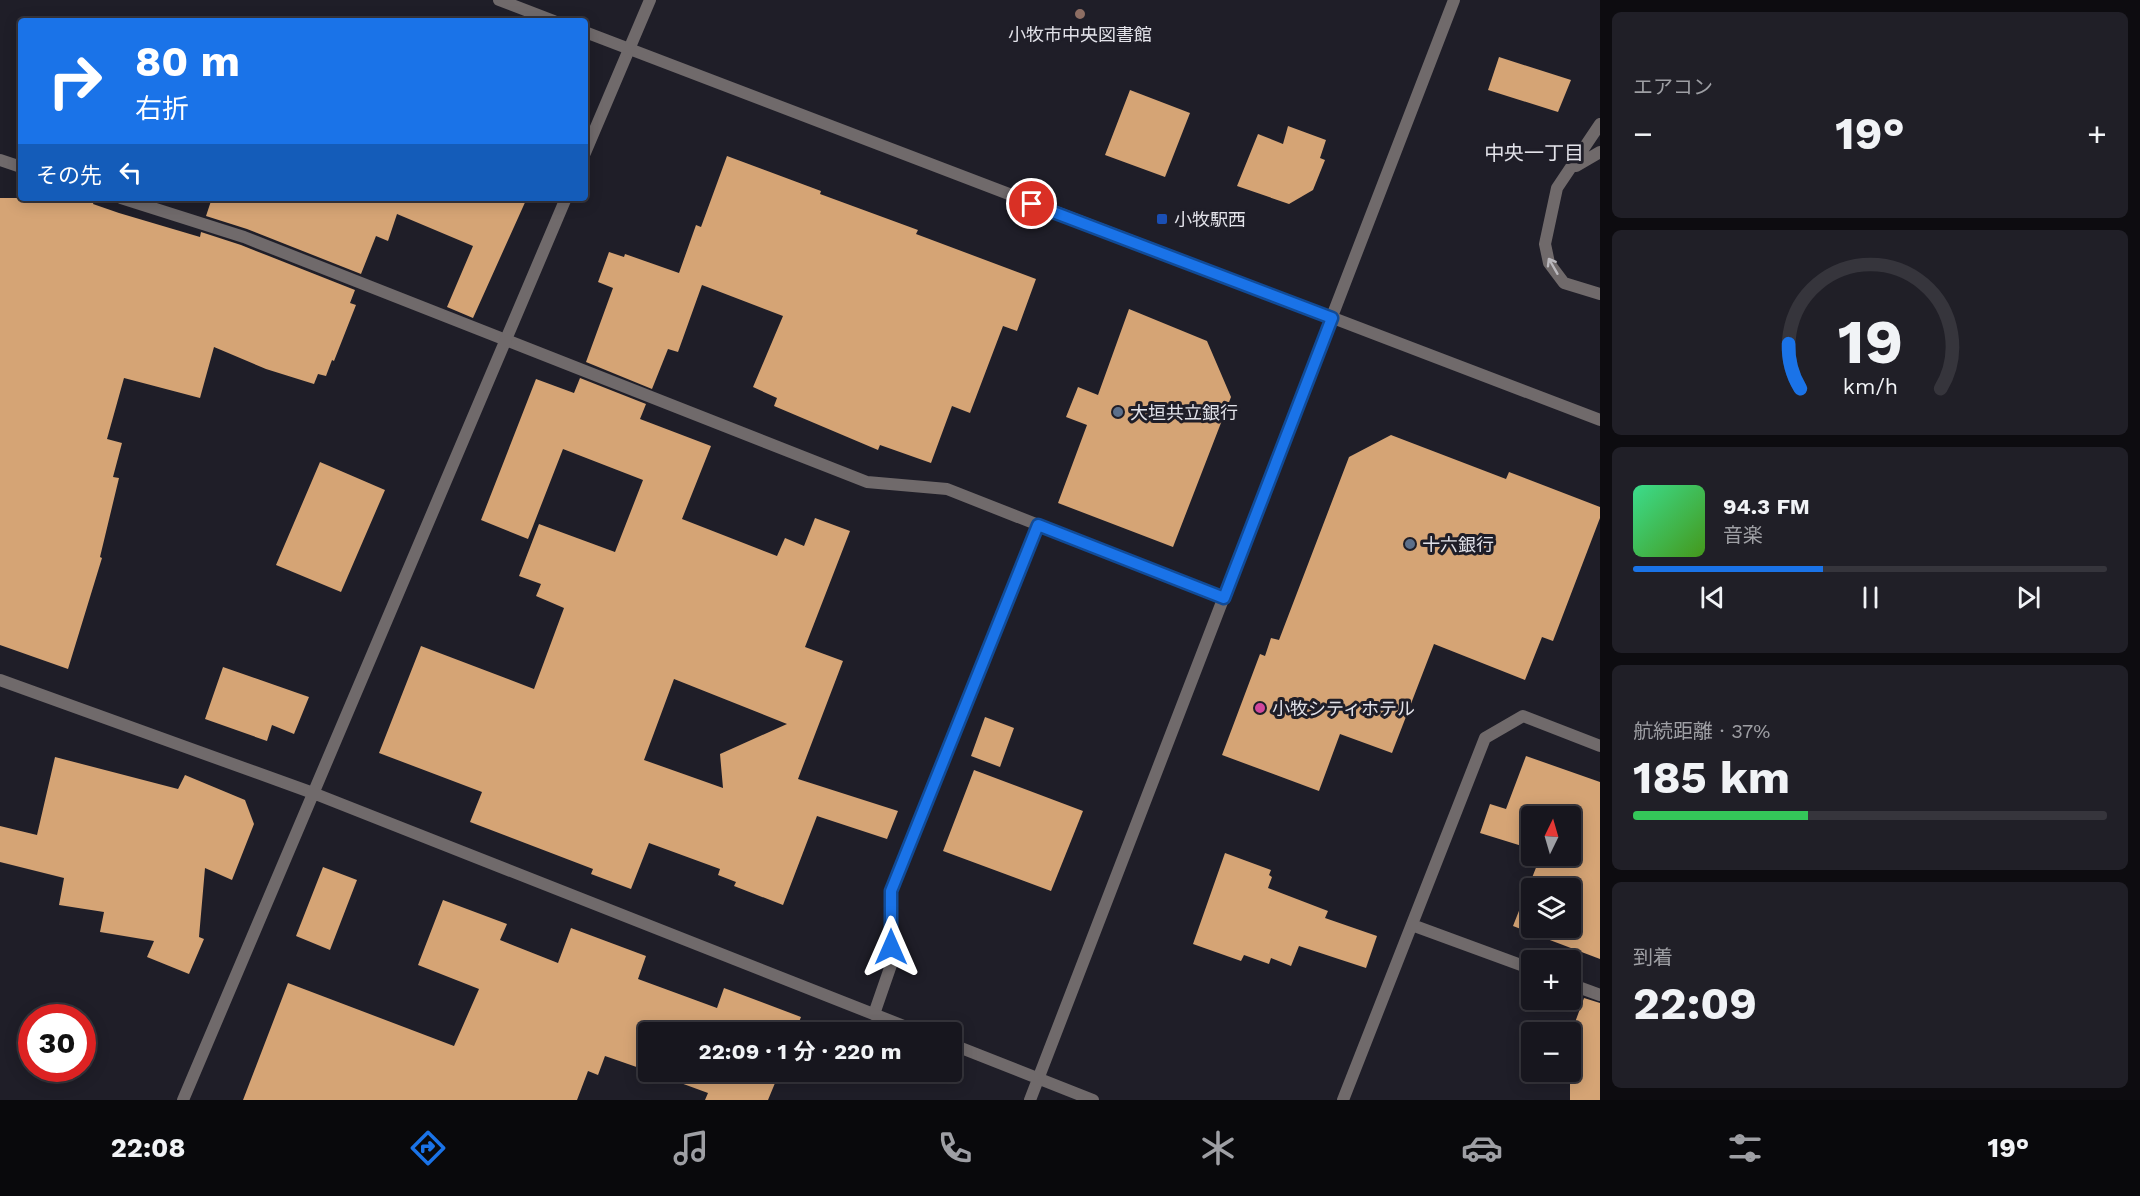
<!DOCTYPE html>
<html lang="ja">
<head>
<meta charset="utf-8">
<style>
	body { margin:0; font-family:"Work Sans","Noto Sans JP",sans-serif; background:#201f27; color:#f1f3f6; height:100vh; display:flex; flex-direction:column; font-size:22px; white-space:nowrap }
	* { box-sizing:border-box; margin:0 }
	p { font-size:20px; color:#9e9fa4 }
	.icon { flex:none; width:33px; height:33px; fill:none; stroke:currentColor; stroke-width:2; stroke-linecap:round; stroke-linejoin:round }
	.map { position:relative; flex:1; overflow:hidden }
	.side { display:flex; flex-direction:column; gap:12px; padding:12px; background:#0d0c10; width:540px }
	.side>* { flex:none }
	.top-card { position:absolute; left:18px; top:18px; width:570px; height:183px; border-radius:6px; box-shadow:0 3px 15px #0003,0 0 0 2px #36353c; background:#1a73e8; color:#fff; overflow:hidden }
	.needle { width:39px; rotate:5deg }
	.tools { position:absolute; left:1521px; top:806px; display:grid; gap:12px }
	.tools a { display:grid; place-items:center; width:60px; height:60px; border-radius:6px; background:#17161e; box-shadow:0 3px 15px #0003,0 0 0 2px #36353c; font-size:30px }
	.speed { position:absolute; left:18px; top:1004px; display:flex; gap:12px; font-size:30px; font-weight:700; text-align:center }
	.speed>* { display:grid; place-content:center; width:78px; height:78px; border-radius:50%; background:#17161e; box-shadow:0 3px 15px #0003,0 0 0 2px #36353c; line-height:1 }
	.speed .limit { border:9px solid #d22; background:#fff; color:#111 }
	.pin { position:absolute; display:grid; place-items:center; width:51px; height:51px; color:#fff; margin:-26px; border:3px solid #fff; border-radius:50%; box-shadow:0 2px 6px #0007 }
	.me { position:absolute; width:66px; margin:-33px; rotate:0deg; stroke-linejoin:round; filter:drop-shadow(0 0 4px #0008) }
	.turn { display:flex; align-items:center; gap:21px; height:126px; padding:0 18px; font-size:27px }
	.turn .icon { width:78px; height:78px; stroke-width:2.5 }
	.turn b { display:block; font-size:42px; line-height:51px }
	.then { display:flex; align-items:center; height:57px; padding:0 18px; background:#0003; gap:12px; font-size:22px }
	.big { font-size:45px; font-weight:700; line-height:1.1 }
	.side .tile { flex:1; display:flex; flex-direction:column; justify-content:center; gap:9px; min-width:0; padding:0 21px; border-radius:9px; background:#201f27 }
	.side .dial { align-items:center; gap:0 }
	.dial svg { height:156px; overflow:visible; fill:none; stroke:#36353c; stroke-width:7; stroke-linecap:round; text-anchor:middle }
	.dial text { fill:#f1f3f6; stroke:none }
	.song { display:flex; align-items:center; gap:18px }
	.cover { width:72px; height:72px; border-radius:9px; background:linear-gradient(135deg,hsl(150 70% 55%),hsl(100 70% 35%)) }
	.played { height:6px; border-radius:3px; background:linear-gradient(90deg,#1a73e8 40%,#36353c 40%) }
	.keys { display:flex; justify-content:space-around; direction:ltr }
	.heat { display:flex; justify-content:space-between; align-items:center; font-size:33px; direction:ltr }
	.charge { height:9px; border-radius:4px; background:linear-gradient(90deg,#34c759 37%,#36353c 0) }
	.trip { position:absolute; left:638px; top:1022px; width:324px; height:60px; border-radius:6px; background:#17161e; box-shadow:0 3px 15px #0003,0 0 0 2px #36353c; font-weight:700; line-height:60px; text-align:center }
	.dock { display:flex; height:96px; justify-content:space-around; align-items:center; background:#09090c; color:#9e9fa4 }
	.dock .icon { width:42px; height:42px }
	.dock .active { color:#1a73e8 }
	.dock b { font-size:27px; color:#f1f3f6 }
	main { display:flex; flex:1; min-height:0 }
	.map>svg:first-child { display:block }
</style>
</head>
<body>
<main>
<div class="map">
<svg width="1600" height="1100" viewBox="0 0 1600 1100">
	<rect width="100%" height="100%" fill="#1f1e28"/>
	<path fill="#d5a475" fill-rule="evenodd" d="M 1499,57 L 1571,80 L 1558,112 L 1488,90 Z
		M 1130,90 L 1190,113 L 1165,177 L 1105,155 Z
		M 1288,126 L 1326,140 L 1320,158 L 1325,160 L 1313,190 L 1289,204 L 1237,186 L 1258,134 L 1283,144 Z
		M 727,156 L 821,191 L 820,194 L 918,230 L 916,234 L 1036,279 L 1017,331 L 1003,326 L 970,413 L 952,406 L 931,463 L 880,445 L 878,450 L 774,406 L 777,398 L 753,387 L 783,316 L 702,285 L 678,352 L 668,349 L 652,389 L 586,362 L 613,288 L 598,282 L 609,252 L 624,257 L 625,254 L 679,273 L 696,225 L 701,227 Z
		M 0,198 L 95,198 L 93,204 L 119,213 L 200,237 L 201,232 L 241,245 L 355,290 L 350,303 L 356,305 L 334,361 L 332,360 L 326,376 L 318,374 L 314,384 L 266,369 L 214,347 L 200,398 L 124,378 L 107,439 L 122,443 L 113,477 L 119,478 L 100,557 L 102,558 L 68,669 L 0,645 Z
		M 212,198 L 527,198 L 473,318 L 447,307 L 473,246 L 397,214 L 388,241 L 376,236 L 361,274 L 247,229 L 206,216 Z
		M 1129,309 L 1207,341 L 1231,397 L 1173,547 L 1058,503 L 1087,425 L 1066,417 L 1078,387 L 1098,395 Z
		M 580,378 L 646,404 L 640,419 L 711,446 L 682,519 L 777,556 L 785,538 L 804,546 L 815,518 L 850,531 L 805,647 L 843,661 L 798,779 L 898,811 L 887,839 L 817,816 L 783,905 L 734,886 L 736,882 L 718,875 L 720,869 L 649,843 L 631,889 L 591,874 L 593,869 L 470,822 L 482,792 L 379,753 L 421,646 L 534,689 L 564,608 L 536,596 L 541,584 L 519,576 L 539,524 L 615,552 L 643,480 L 563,449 L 528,539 L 481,520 L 536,379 L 574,393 ZM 674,679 L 787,724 L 720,754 L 723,788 L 644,760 Z
		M 1391,435 L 1506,479 L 1509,472 L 1600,507 L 1600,518 L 1553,641 L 1542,637 L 1525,680 L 1434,644 L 1392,753 L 1340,734 L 1319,791 L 1222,755 L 1260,654 L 1265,656 L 1271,638 L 1279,640 L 1349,457 Z
		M 320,462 L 385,490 L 341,592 L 276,565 Z
		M 223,667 L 309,697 L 294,734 L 272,725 L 267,741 L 205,719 Z
		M 985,717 L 1014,728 L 1000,767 L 971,756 Z
		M 1526,756 L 1600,782 L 1600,959 L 1513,926 L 1541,855 L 1570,855 L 1570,816 L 1532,816 L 1532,849 L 1480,833 L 1490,804 L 1506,809 ZM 1532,888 L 1570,888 L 1570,927 L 1532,927 Z
		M 55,757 L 178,789 L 185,775 L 245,800 L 254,824 L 232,880 L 205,868 L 199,937 L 204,939 L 189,974 L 147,957 L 154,941 L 100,932 L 104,912 L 59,905 L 64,878 L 0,862 L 0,826 L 37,835 Z
		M 974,770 L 1083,811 L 1051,891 L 943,851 Z
		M 1225,853 L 1271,870 L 1269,875 L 1272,877 L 1268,888 L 1328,911 L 1325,918 L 1377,936 L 1366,968 L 1299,946 L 1291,966 L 1271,958 L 1269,964 L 1244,955 L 1241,961 L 1193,944 Z
		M 323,867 L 357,880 L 330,950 L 296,936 Z
		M 443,900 L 507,924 L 500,940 L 558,963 L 571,928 L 646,956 L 638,979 L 717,1008 L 724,988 L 801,1017 L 795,1032 L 648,1032 L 648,1071 L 605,1056 L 598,1075 L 588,1071 L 577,1100 L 243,1100 L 288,983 L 454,1046 L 479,989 L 418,965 Z
		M 1584,998 L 1600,1003 L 1600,1100 L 1570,1100 L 1570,1036 Z
		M 648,1071 L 780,1071 L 768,1100 L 705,1100 L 708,1093 Z"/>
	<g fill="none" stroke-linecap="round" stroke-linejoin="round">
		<path stroke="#706a6b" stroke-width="12" d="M 1600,124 L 1557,188 L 1545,244 L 1549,263 L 1564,283 L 1600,294
			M 1576,166 L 1600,152"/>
		<path stroke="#706a6b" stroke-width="12" d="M 0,160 L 21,167
			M 121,198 L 244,237 L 867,482 L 947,489 L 1224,598
			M 1412,925 L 1532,969
			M 1570,984 L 1600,995
			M 874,1014 L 891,965 L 891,891 L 1038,525
			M 1343,1100 L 1485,738 L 1523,716 L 1600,746"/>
		<path stroke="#706a6b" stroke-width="12" d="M 499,0 L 554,21
			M 585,32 L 1600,420
			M 585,153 L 650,0
			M 0,680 L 313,793 L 919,1032
			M 951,1044 L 1093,1100
			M 183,1100 L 566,198
			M 1030,1100 L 1454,0"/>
	</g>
	<defs><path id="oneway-shaft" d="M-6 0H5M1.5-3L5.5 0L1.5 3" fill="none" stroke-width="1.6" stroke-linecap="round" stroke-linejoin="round" transform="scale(1.5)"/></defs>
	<use stroke="#bab8bd" href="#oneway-shaft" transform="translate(1553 266) rotate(-120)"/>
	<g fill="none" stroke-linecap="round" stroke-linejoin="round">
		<g stroke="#114b97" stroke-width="15">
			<path id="route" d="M 891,947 L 891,891 L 1038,525 L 1224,598 L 1332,318 L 1032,204"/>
		</g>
		<use href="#route" stroke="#1a73e8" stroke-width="10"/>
	</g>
	<circle fill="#8d6e63" stroke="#1f1e28" stroke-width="2" cx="1080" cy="14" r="6"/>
	<rect fill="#1a4fb4" stroke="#1f1e28" stroke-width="2" x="1156" y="213" width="12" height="12" rx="3"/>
	<g fill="#5c6f8a" stroke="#1f1e28" stroke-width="2">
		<circle cx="1118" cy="412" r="6"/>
		<circle cx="1410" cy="544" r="6"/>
	</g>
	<circle fill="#d1479c" stroke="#1f1e28" stroke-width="2" cx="1260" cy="708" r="6"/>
	<g text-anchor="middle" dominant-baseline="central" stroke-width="6" stroke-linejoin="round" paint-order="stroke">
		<g font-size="18" fill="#e2e2e9" stroke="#1f1e28" text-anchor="start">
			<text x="1080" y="34" text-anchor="middle">小牧市中央図書館</text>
			<text x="1174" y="219">小牧駅西</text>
			<text x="1130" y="412">大垣共立銀行</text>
			<text x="1422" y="544">十六銀行</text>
			<text x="1272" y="708">小牧シティホテル</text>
		</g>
		<g font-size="20" fill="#e2e2e9" stroke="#1f1e28">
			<text x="1534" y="153">中央一丁目</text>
		</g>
	</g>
</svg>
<div class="tools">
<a><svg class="needle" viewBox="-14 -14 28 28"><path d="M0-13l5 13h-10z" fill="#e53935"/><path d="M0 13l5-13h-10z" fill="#9e9fa4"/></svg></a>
<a><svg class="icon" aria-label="layers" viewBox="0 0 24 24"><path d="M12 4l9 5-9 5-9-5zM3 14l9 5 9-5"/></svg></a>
<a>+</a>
<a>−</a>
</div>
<div class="speed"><div class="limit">30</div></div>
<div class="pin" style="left:1032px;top:204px;background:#d93025"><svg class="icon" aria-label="arrive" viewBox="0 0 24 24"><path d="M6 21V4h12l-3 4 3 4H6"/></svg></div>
<svg class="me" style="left:891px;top:947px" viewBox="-20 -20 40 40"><path d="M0-17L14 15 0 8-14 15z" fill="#1a73e8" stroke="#fff" stroke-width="4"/></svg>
<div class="trip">22:09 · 1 分 · 220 m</div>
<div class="top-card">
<div class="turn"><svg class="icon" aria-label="right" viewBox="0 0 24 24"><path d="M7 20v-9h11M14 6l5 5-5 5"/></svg><div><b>80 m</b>右折</div></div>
<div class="then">その先<svg class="icon" aria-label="left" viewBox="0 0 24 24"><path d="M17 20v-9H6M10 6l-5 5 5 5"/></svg></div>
</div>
</div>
<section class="side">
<div class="tile"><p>エアコン</p>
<div class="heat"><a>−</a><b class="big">19°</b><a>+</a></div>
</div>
<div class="tile dial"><svg viewBox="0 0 100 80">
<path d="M14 69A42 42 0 1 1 86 69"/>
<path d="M14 69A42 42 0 0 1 8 46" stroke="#1a73e8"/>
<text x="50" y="56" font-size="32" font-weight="700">19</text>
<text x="50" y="72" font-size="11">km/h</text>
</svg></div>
<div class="tile">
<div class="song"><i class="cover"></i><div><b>94.3 FM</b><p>音楽</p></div></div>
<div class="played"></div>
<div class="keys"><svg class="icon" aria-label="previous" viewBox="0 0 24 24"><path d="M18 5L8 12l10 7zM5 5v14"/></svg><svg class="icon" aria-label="pause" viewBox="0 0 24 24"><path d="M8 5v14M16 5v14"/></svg><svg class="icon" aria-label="next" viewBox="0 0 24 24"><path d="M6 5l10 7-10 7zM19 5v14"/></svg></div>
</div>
<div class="tile"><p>航続距離 · 37%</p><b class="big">185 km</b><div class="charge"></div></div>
<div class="tile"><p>到着</p><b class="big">22:09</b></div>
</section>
</main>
<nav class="dock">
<b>22:08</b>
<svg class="icon active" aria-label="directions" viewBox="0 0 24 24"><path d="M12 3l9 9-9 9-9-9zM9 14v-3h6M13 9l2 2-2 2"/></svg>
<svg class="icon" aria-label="music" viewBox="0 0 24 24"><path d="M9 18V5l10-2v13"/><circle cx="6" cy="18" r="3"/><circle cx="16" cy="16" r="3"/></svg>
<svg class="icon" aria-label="phone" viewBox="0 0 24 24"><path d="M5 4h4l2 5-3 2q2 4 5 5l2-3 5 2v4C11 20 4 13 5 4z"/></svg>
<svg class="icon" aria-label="climate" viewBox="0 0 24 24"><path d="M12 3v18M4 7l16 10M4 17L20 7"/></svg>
<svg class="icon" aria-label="car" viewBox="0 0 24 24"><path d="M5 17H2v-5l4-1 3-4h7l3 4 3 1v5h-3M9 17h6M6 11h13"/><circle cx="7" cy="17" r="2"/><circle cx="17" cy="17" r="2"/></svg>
<svg class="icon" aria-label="filters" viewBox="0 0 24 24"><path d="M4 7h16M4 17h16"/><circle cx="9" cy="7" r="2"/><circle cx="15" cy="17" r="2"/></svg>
<b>19°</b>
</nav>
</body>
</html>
